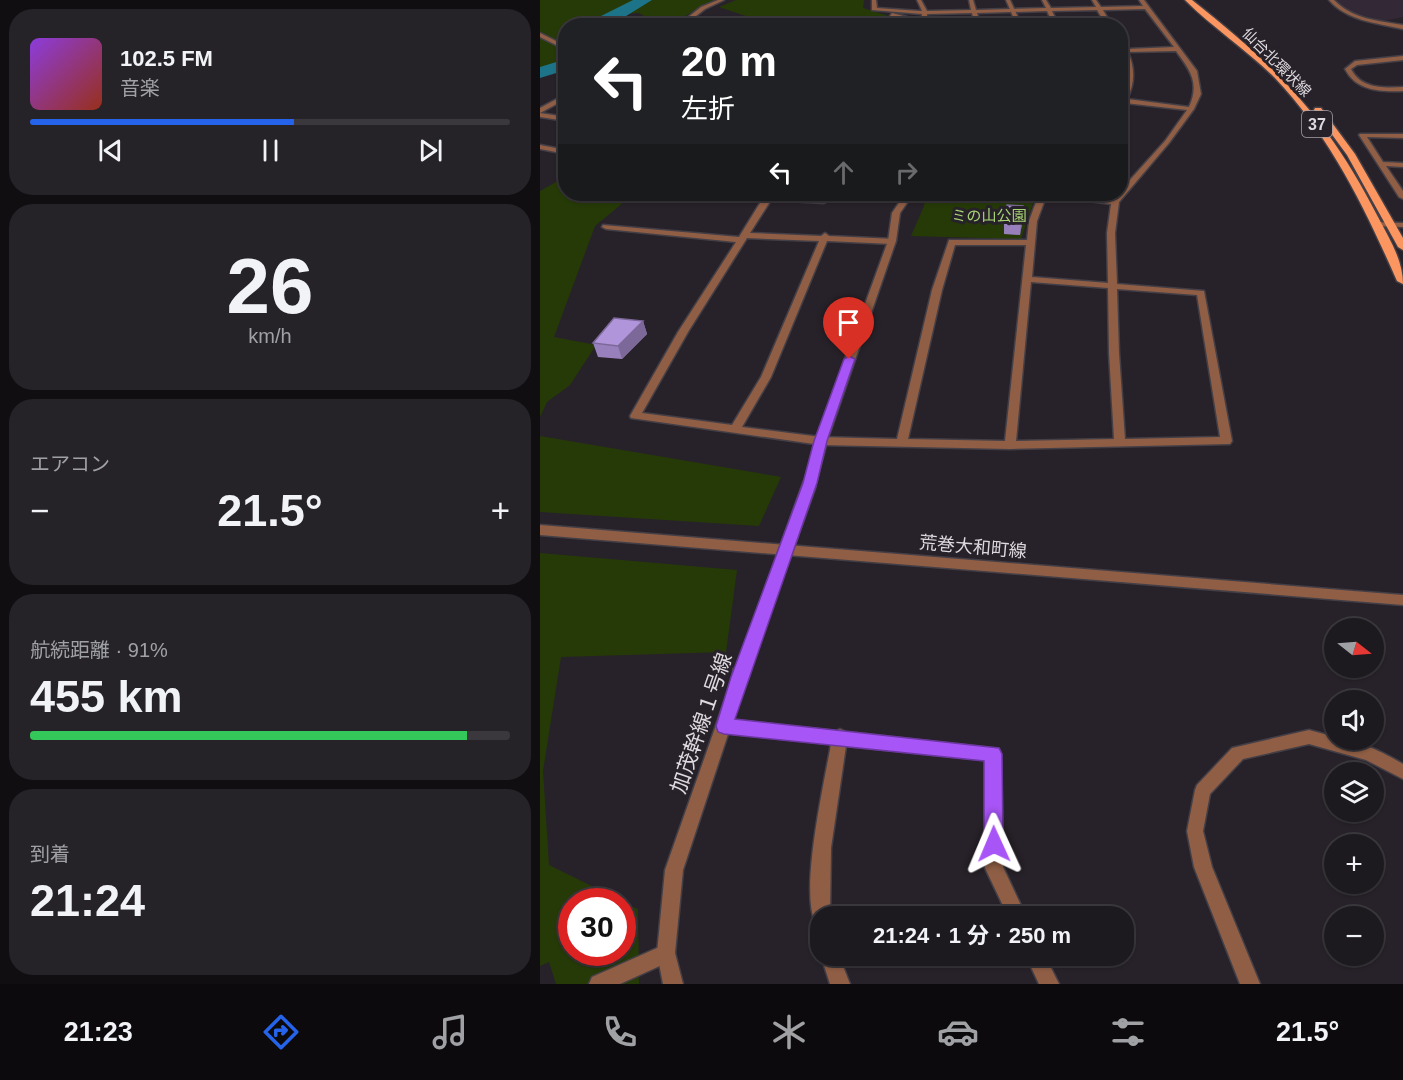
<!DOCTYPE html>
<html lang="ja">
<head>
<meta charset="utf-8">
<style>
	body { margin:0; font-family:Arial,"Noto Sans JP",sans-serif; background:#252328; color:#f1f3f6; height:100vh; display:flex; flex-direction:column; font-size:22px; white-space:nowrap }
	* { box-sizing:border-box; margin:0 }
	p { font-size:20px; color:#a0a1a4 }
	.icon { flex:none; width:33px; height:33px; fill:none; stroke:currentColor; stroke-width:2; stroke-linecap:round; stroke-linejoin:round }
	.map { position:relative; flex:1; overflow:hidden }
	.side { display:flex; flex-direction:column; gap:9px; padding:9px; background:#100e11; width:540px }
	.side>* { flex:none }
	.banner { position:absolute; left:18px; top:18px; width:570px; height:183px; border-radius:24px; box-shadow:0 2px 4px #0004,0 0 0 2px #3b383d; background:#202124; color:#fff; overflow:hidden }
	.needle { width:39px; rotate:107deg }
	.buttons { position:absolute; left:784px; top:618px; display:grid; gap:12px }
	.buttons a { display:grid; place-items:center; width:60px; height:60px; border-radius:50%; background:#1d1a1f; box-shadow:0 2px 4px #0004,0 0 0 2px #3b383d; font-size:30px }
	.speed { position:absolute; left:18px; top:888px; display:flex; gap:12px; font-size:30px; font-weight:700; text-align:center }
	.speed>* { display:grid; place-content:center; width:78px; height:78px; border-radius:50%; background:#1d1a1f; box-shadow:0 2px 4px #0004,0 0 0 2px #3b383d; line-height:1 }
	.speed .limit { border:9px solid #d22; background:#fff; color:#111 }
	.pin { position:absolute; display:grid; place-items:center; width:51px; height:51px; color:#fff; margin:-62px -26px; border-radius:50% 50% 50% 0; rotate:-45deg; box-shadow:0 0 6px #0007 }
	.pin .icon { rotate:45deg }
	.me { position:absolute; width:66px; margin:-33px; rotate:359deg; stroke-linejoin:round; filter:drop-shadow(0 0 4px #0008) }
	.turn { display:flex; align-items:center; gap:21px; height:126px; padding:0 24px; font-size:27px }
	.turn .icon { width:78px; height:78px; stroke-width:2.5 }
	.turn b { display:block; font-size:42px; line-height:51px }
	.lanes { display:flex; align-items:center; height:57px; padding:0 24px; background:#0003; justify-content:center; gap:30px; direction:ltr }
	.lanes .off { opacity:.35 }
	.big { font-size:45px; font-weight:700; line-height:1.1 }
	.side .widget { flex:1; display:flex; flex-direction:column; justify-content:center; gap:9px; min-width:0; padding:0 21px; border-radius:24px; background:#252328 }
	.side .dial { align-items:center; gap:0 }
	.dial b { font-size:78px; line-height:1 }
	.song { display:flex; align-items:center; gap:18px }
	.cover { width:72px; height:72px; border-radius:9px; background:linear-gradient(135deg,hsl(270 70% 55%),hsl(10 70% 35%)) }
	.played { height:6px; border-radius:3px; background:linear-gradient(90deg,#2563eb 55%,#3b383d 55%) }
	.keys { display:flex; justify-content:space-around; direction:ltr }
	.heat { display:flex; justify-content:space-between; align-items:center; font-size:33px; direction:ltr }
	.charge { height:9px; border-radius:4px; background:linear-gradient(90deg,#34c759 91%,#3b383d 0) }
	.trip { position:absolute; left:270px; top:906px; width:324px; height:60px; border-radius:24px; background:#1d1a1f; box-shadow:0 2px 4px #0004,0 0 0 2px #3b383d; font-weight:700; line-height:60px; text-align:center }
	.tabs { display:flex; height:96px; justify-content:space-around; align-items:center; background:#0c0a0c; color:#a0a1a4 }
	.tabs .icon { width:42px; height:42px }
	.tabs .selected { color:#2563eb }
	.tabs b { font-size:27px; color:#f1f3f6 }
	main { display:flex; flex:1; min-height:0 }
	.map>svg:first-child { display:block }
</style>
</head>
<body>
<main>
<section class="side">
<div class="widget">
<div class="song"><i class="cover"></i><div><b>102.5 FM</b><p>音楽</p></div></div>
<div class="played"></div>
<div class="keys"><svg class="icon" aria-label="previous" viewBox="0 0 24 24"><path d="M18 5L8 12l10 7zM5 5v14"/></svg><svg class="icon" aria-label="pause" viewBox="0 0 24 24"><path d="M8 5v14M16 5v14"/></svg><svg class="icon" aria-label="next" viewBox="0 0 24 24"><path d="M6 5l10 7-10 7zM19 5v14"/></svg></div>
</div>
<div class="widget dial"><b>26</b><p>km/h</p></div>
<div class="widget"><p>エアコン</p>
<div class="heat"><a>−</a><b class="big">21.5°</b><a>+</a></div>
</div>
<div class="widget"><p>航続距離 · 91%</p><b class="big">455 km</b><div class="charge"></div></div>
<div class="widget"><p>到着</p><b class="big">21:24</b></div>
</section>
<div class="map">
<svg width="863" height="984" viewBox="0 0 863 984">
	<rect width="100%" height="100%" fill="#272229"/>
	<path fill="#332936" d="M 796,0 L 863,0 L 863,17 L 844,21 L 831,19 L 807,11 Z"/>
	<path fill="#263a08" d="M 0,0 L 176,0 L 158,8 L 131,25 L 119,25 L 99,13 L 66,15 L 42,25 L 26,26 L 25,61 L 0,70 Z
		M 196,0 L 324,0 L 323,8 L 352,17 L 357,22 L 354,26 L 242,25 L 243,23 L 209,17 L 179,7 Z
		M 25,177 L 26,194 L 105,194 L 84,202 L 55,226 L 14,337 L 56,345 L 30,385 L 7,402 L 0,417 L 0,191 Z
		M 385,194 L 469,194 L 495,197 L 481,239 L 371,236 L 384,206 Z
		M 0,436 L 241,477 L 219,526 L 0,512 Z
		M 0,553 L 197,570 L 186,652 L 21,657 L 3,771 L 9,865 L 82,901 L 32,902 L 32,952 L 82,952 L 82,902 L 98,909 L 99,984 L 16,984 L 9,962 L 0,966 Z"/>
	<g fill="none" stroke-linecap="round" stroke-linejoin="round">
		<path fill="#1d7387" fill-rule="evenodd" d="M 93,0 L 112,0 L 70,26 L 53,26 L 61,16 Z
			M 26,59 L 26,70 L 0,78 L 0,67 Z"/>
		<g stroke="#443f46" stroke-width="3">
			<path id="minor" d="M 332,0 L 336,0 L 337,8 L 380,11 L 382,11 L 377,0 L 381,0 L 387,11 L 431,10 L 429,0 L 433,0 L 436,10 L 506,8 L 502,0 L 506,0 L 511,8 L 556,7 L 552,0 L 556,0 L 561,7 L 603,6 L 599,0 L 604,0 L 657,71 L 661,94 L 654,109 L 629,143 L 579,202 L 575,233 L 577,284 L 664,291 L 692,441 L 690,444 L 470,449 L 281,445 L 91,418 L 90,416 L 138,332 L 196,242 L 66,229 L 62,227 L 63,225 L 199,237 L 225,195 L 235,194 L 234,195 L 284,199 L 288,201 L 284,203 L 231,200 L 210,233 L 281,236 L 285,233 L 289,236 L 355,239 L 355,243 L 352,244 L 287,241 L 231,377 L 202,427 L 281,437 L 357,439 L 392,290 L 409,240 L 487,240 L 489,221 L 499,194 L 507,194 L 497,221 L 492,277 L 568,283 L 567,233 L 571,204 L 511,196 L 507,194 L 526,194 L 573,199 L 580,194 L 580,191 L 625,141 L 647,110 L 585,103 L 580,107 C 580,86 594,79 583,53 L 580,53 L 580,40 L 587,49 L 634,47 L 605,9 L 563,10 L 572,26 L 567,26 L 557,10 L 512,11 L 519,26 L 514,26 L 507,11 L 437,13 L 441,26 L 435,26 L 432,13 L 387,14 L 387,26 L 381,26 L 382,14 L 332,10 ZM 636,51 C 650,70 660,83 649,107 L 587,99 C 595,84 595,68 588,52 ZM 207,238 L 279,241 L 221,377 L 192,425 L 102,413 L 148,332 ZM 415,245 L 486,245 L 465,441 L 368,439 L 402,290 ZM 491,282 L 568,288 L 569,353 L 574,439 L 476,441 ZM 577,289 L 657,295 L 680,437 L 585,439 L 579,353 Z
				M 789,0 L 794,0 C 812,19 839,21 863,25 L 863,29 C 837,23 807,21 789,0 Z
				M 352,13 L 367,17 L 365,26 L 360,26 L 362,19 L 350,16 Z
				M 0,33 L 26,46 L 26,50 L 0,37 Z
				M 863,56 L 863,60 L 817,65 L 811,69 C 821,89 844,88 863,87 L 863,91 C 841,92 816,91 805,69 L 815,61 Z
				M 0,113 L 26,117 L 26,121 L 0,117 Z
				M 820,134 L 863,134 L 863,138 L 827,137 L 843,162 L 863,163 L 863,167 L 846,166 L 863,191 L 863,199 L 859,197 L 819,135 Z
				M 0,145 L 26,150 L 26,154 L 0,149 Z
				M 184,719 L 296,731 L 300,729 L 306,732 L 459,749 L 461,754 L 463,867 L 486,916 L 468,916 L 445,868 L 445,760 L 306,746 L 291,848 L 290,916 L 280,916 L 280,925 L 275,922 C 260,888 284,784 291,744 L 184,733 L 179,731 L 176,726 L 179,721 Z
				M 126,944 L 133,946 L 135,953 L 133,960 L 80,984 L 49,984 L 52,977 Z
				M 281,956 L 299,956 L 310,984 L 290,984 Z
				M 486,956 L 505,956 L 519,984 L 499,984 Z"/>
		</g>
		<g stroke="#443f46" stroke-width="3">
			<path id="tertiary" d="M 178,0 L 184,0 L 165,9 L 143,26 L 137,26 L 161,7 Z
				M 466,0 L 470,0 L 482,26 L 477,26 Z
				M 26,94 L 26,99 L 0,113 L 0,108 Z
				M 365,194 L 373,194 L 360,213 L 356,241 L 287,441 L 276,483 L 270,487 L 266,486 L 264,483 L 275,441 L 348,241 L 352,213 Z
				M 833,222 L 863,223 L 863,227 L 836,226 L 833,226 Z
				M 0,525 L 863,595 L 863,605 L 0,535 Z
				M 200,671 L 205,673 L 207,677 L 143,870 L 135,953 L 143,984 L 123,984 L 117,953 L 125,870 L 193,677 L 195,673 Z
				M 769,730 L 795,737 L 795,740 C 820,740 842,752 863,764 L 863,779 L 826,760 L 769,744 L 703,759 L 670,794 L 663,831 L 672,867 L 720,984 L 700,984 L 654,867 L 647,831 L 655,790 L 657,785 L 692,748 Z"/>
		</g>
		<g stroke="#443f46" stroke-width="3">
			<path id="primary" d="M 645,0 L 652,0 C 737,67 788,119 838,217 C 849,238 863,260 863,284 L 857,281 C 825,208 790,136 735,78 C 707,50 673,28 645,0 Z
				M 775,108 L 781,108 L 815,154 L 863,238 L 863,250 L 858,247 L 807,155 L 774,110 Z"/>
		</g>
		<use href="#minor" fill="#8f5e45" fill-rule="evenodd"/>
		<use href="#tertiary" fill="#8f5e45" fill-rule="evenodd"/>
		<use href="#primary" fill="#fb9660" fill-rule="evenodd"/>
		<g stroke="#443f46" stroke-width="16" stroke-linecap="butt">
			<path id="tertiary-bridge-far1" d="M 202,672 L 270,483"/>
		</g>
		<g stroke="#443f46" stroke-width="20" stroke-linecap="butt">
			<path id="tertiary-bridge" d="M 200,677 L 202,670"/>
		</g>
		<use href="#tertiary-bridge-far1" stroke="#8f5e45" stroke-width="13"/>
		<use href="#tertiary-bridge" stroke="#8f5e45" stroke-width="16"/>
	</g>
	<path fill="#9880bc" d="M 483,206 L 483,218 L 480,235 L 464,234 L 464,222 Z
		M 103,321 L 107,334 L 82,359 L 58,357 L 53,343 Z"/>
	<path fill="#7c6899" d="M 483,206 L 483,218 L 480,235 L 481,223 Z
		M 103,321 L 107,334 L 82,359 L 78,346 Z"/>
	<path fill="#b195db" stroke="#7c6899" stroke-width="1.5" d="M 467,205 L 483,206 L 481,223 L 464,222 Z
		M 74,318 L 103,321 L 78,346 L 53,343 Z"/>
	<path fill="#a855f7" stroke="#6d37a1" stroke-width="1.5" d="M 309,356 L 315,359 L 287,441 L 277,483 L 195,719 L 459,748 L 462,754 L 463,844 L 461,850 L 454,853 L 447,850 L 444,844 L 444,761 L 184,734 L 178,732 L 176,726 L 191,677 L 263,483 L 274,441 L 304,359 Z"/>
	<g text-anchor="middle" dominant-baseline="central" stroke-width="6" stroke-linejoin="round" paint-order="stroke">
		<g font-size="15" fill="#ddd9de" stroke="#272229">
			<text transform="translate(737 62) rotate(45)">仙台北環状線</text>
		</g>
		<g font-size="15" fill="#a9d574" stroke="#272229">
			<text x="449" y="215">ミの山公園</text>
		</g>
		<rect fill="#272229" stroke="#a6a2a8" stroke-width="1.5" x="762" y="111" width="30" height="26" rx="4.5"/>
		<g font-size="16" font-weight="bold" fill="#ddd9de">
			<text x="777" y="124">37</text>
		</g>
		<g font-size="18" fill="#ddd9de" stroke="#272229">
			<text transform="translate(433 547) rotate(5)">荒巻大和町線</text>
		</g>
		<g font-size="21" fill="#ddd9de" stroke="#272229">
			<text transform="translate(161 723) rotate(-71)">加茂幹線１号線</text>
		</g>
	</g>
</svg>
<div class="buttons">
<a><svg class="needle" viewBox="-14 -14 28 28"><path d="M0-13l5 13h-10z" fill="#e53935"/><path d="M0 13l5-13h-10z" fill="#a0a1a4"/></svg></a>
<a><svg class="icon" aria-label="sound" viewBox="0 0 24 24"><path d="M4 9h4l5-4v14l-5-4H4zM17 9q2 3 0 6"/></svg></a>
<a><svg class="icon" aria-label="layers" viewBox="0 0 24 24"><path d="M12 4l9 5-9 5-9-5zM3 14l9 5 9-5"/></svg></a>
<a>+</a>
<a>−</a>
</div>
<div class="speed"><div class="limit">30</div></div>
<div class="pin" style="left:309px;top:359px;background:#d93025"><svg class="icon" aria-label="arrive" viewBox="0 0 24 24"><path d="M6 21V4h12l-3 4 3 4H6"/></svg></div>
<svg class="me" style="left:454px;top:844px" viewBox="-20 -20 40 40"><path d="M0-17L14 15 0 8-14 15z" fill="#a855f7" stroke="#fff" stroke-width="4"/></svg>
<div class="trip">21:24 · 1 分 · 250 m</div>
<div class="banner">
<div class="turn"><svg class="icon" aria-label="left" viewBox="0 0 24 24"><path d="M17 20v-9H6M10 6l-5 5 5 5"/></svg><div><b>20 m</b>左折</div></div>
<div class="lanes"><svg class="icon" aria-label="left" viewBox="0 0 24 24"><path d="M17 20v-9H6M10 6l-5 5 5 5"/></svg><svg class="icon off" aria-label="ahead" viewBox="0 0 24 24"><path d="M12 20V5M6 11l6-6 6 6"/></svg><svg class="icon off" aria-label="right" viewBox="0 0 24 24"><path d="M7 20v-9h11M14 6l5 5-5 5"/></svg></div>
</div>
</div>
</main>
<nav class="tabs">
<b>21:23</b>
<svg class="icon selected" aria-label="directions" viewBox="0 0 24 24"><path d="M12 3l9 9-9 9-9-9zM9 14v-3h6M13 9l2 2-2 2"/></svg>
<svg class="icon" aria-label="music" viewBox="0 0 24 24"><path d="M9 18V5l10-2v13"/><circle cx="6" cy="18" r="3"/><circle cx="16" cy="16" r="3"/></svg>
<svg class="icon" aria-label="phone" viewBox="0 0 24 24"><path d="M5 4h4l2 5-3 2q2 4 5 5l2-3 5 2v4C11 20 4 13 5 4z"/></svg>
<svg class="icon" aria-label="climate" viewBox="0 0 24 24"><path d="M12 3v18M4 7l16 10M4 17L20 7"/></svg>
<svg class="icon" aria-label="car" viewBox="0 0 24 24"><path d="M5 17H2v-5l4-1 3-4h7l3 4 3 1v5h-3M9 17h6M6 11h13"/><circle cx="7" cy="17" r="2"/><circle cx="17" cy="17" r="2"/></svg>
<svg class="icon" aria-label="filters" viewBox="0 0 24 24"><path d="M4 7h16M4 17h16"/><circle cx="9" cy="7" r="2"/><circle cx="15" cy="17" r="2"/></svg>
<b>21.5°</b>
</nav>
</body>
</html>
